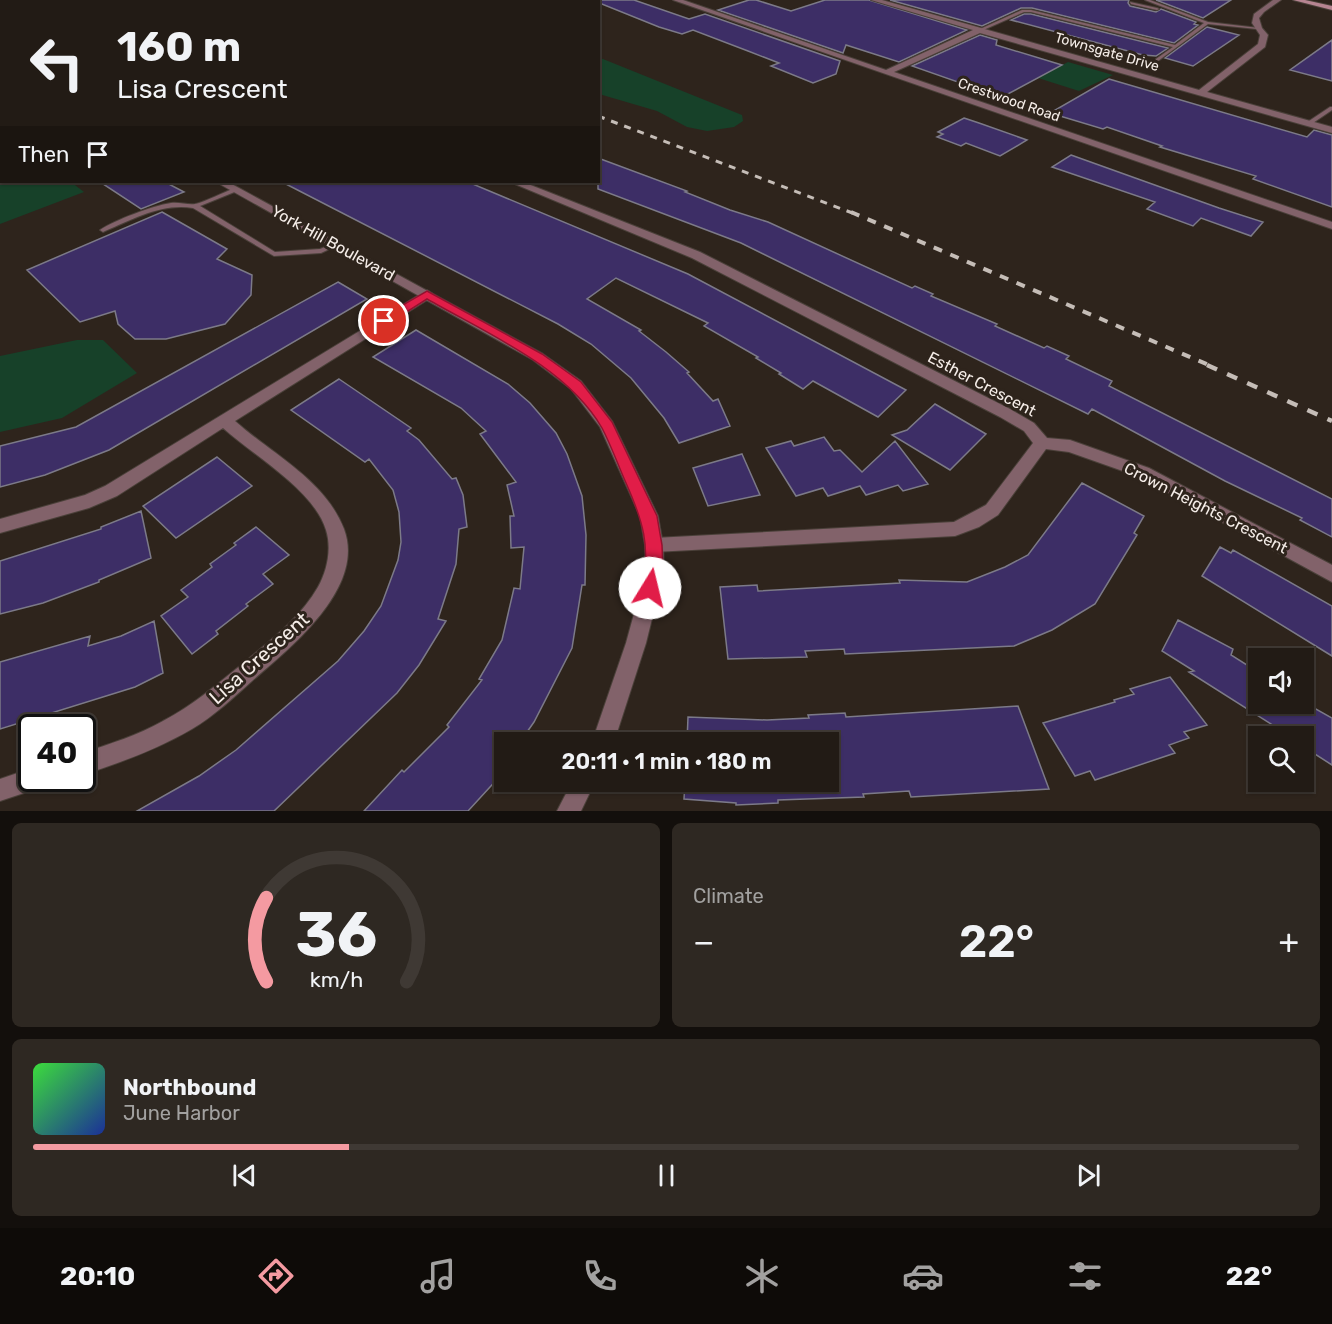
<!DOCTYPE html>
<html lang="en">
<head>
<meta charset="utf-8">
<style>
	body { margin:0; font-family:Rubik,sans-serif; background:#2e2822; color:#f1f3f6; height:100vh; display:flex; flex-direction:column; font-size:22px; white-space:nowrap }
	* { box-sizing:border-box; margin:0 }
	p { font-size:20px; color:#a2a1a0 }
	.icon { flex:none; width:33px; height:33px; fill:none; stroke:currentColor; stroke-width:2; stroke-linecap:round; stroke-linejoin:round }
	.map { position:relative; height:811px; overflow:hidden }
	.panel { display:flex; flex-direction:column; gap:12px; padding:12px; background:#130f0c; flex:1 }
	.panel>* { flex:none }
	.top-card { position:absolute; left:0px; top:0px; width:600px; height:183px; box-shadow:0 2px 4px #0004,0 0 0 2px #3f3934; background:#221b15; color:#f1f3f6; overflow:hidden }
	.controls { position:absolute; left:1248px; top:648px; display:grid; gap:12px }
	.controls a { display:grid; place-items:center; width:66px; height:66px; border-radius:0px; background:#221b15; box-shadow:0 2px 4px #0004,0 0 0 2px #3f3934; font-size:30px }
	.speed { position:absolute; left:18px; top:714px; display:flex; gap:12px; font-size:30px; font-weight:700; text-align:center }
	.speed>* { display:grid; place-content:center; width:78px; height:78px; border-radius:50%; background:#221b15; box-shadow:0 2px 4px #0004,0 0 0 2px #3f3934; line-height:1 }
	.speed .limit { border:3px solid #111; border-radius:9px; background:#fff; color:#111 }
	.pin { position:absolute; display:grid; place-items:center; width:51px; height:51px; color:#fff; margin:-26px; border:3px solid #fff; border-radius:50%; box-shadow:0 2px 6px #0007 }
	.me { position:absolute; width:66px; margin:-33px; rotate:9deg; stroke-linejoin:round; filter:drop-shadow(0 0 4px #0008) }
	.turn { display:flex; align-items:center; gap:21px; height:126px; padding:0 18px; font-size:27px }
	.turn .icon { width:78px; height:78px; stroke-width:2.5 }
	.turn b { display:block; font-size:42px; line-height:51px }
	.then { display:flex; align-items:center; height:57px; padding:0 18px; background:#0003; gap:12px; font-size:22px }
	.big { font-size:45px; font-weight:600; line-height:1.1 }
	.panel .tile { flex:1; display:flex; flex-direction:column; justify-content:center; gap:9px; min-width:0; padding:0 21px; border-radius:9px; background:#2e2822 }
	.panel .dial { align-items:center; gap:0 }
	.dial svg { height:156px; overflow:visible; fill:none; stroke:#3f3934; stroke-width:7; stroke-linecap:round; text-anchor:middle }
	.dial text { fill:#f1f3f6; stroke:none }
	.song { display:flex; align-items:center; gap:18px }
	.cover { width:72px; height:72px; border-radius:9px; background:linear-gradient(135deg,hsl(120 70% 55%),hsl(230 70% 35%)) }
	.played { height:6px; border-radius:3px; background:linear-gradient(90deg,#f49aa1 25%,#3f3934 25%) }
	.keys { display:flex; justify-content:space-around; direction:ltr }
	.heat { display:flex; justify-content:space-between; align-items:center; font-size:33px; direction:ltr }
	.panel .tiles { flex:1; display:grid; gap:12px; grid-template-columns:1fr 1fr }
	.tile:last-child { grid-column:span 2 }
	.trip { position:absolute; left:494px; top:732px; width:345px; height:60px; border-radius:0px; background:#221b15; box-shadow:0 2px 4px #0004,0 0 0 2px #3f3934; font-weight:600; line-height:60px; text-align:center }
	.tab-bar { display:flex; height:96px; justify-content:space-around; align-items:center; background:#0e0b08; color:#a2a1a0 }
	.tab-bar .icon { width:42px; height:42px }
	.tab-bar .on { color:#f49aa1 }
	.tab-bar b { font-size:27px; color:#f1f3f6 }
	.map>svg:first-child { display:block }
</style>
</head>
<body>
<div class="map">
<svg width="1332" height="811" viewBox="0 0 1332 811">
	<rect width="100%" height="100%" fill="#2e241c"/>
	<path fill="#174129" d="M 598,57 L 742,115 L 743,121 L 734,127 L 707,131 L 687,127 L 657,111 L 599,94 Z
		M 1068,62 L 1113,75 L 1079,91 L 1038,78 Z
		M 0,128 L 2,182 L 71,182 L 84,192 L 0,224 Z
		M 77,340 L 103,340 L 137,373 L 62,418 L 0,432 L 0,356 Z"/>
	<path fill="#3d2e66" stroke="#7c7a88" stroke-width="1.5" d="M 592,0 L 634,0 L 689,19 L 705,14 L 840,61 L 836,74 L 813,83 L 771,66 L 779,63 L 748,51 L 693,30 L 682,34 L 659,27 Z
		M 749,0 L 756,0 L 791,11 L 825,0 L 869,0 L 967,30 L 899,62 L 846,45 L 843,53 L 718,10 Z
		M 890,0 L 1129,0 L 1128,3 L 1130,6 L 1156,12 L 1161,9 L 1196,22 L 1194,24 L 1198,25 L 1174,43 L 1032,8 L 1021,8 L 982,26 Z
		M 1156,0 L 1231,0 L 1203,18 Z
		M 1024,14 L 1031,14 L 1168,48 L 1156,56 L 1143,55 L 1011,20 Z
		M 1207,27 L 1239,35 L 1193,66 L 1165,58 Z
		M 980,35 L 997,40 L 996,45 L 1062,65 L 1006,95 L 975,85 L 972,87 L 912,66 Z
		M 1332,40 L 1332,81 L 1290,70 Z
		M 1109,79 L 1307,137 L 1314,130 L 1332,135 L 1332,207 L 1253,179 L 1256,176 L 1160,147 L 1162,146 L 1107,127 L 1103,129 L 1050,113 Z
		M 964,118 L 979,123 L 1027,140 L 1000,156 L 966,143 L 961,146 L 937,137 L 943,134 L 938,132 Z
		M 1071,155 L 1219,208 L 1263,222 L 1251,236 L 1201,218 L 1193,226 L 1147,209 L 1155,202 L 1052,167 Z
		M 598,158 L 687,191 L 685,192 L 730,210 L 768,222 L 912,288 L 915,286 L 933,294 L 931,296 L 997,324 L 995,326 L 1044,348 L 1047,346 L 1069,356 L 1066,359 L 1112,381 L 1109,386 L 1332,499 L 1332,537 L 1300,520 L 1302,518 L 1225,481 L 1092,409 L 1088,414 L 741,243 L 598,189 Z
		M 100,182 L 165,182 L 184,192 L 141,209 Z
		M 282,182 L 468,182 L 688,274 L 906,390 L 878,417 L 813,381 L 803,389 L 779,374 L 781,373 L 756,358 L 758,357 L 704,326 L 708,323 L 616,278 L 587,299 L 641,330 L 639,331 L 666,352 L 689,372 L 687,373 L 713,401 L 718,399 L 730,426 L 679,443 L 664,418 L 631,378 L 591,344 L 558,324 Z
		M 162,212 L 227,249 L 217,259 L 252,275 L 251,295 L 225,324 L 166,339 L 135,339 L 118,324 L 115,311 L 80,322 L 27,270 Z
		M 338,282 L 367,299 L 109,450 L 45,475 L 0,487 L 0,446 L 76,427 Z
		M 416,330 L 508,384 L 530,403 L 556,433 L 567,454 L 582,496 L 586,535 L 585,585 L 582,585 L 572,648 L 534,722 L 520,742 L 504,742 L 504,765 L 499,773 L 501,775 L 468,811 L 364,811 L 402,770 L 404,772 L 449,727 L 447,725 L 482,680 L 479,679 L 502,640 L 514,588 L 520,589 L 524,547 L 511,548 L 510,516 L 514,516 L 507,485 L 516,482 L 480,434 L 486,431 L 461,408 L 373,357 Z
		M 339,379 L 411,428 L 407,431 L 419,440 L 452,479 L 456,478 L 463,495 L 467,527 L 459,529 L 456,564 L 438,619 L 446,621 L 419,665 L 397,693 L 274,811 L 137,811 L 199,776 L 236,750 L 338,661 L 364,631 L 381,606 L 398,560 L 401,542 L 399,512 L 393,490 L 369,459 L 365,462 L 291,410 Z
		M 935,404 L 986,434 L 950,470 L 892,435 L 907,430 Z
		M 824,437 L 834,451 L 840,450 L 862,472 L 895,441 L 928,484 L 903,491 L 898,485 L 866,495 L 860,486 L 828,496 L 823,488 L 796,496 L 766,448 L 791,441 L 794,446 Z
		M 742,454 L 760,495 L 708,506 L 693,468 Z
		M 217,457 L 252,486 L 176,538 L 143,506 Z
		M 1082,483 L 1144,516 L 1134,533 L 1137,535 L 1095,604 L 1052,630 L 1014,646 L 845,654 L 844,649 L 805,651 L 807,657 L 728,659 L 720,587 L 757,585 L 758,591 L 900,583 L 899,580 L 967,582 L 1005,567 L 1028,555 Z
		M 141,511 L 151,558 L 99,580 L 99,582 L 43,603 L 0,614 L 0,561 L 101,529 L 101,527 Z
		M 256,527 L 289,555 L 263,574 L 273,584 L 246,604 L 248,606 L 216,631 L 218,634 L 192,654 L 161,616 L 188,597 L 181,590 L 212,567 L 210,564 L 236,545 L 234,543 Z
		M 1220,547 L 1231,553 L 1233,550 L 1332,606 L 1332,656 L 1202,576 Z
		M 1178,620 L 1233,649 L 1231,655 L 1258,672 L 1258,704 L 1307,704 L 1332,718 L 1332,765 L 1304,747 L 1304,736 L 1290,736 L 1189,672 L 1194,671 L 1162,651 Z
		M 154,621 L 163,673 L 135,687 L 0,729 L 0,662 L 90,636 L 88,646 L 121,636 Z
		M 1170,677 L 1207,725 L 1184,732 L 1189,738 L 1169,745 L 1175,753 L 1095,780 L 1090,771 L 1075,776 L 1043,723 L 1115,702 L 1114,700 L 1134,694 L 1130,689 Z
		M 1018,706 L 1049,789 L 911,797 L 909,791 L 863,794 L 864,797 L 778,800 L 778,803 L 736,805 L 736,803 L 684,799 L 685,782 L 828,782 L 828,742 L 687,742 L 688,717 L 767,720 L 809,718 L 808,715 L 845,713 L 846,717 Z"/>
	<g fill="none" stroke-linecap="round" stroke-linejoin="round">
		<g stroke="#4a4039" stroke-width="2">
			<path id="service" d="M 1145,0 L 1150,0 L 1208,22 L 1259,28 L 1257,29 L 1208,24 L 1158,61 L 1156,61 L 1156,59 L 1173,47 L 1031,12 L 1024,12 L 981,31 L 978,30 L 1022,10 L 1031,10 L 1175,45 L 1204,23 Z
				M 1130,2 L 1157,8 L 1159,9 L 1157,10 L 1131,4 Z
				M 1330,107 L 1332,107 L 1332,110 L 1310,125 L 1306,125 L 1306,123 Z
				M 235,188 L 238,190 L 237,191 L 200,206 L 275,252 L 320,249 L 335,243 L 339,243 L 340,244 L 321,253 L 274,256 L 193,208 C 162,203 134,219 105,231 L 103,232 L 100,230 C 115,220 152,206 171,203 C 179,202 188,205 195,204 C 205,202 224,192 235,188 Z"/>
		</g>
		<g stroke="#4a4039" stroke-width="2">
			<path id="minor" d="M 73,0 L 81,0 L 82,2 L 74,2 Z
				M 473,0 L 481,0 L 483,2 L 474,2 Z
				M 673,0 L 683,0 L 886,70 L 973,30 L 871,0 L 882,0 L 1199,90 L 1258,44 L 1260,35 L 1252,23 L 1254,14 L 1273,0 L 1281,0 L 1264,12 L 1259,18 L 1262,28 L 1268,35 L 1265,47 L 1207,92 L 1332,127 L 1332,133 L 980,33 L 894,72 L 1332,222 L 1332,229 Z
				M 0,28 L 2,28 L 2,32 L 0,32 Z
				M 510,182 L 523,182 L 700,252 L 1010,409 L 1034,423 L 1047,438 L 1070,440 L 1149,468 L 1332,565 L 1332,582 L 1137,476 L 1069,452 L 1046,449 L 998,515 L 979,527 L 955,536 L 654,552 L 648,550 L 645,545 L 648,540 L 654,538 L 954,522 L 986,505 L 1033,443 L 1024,431 L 1000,417 L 692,258 Z
				M 427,290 L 433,294 L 432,297 L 235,421 C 272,454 325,480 344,529 C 366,588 290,648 252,681 C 233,698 214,716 192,729 C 158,749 120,763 82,775 L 82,753 C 110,744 138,735 163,721 C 192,706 216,685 241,665 C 268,642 300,619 318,587 C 327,571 332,549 326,530 C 314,490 254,456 223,428 L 117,496 L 89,508 L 0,533 L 0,519 L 85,495 L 105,486 Z
				M 32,768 L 32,778 L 48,778 L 45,786 L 0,801 L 0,779 Z"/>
		</g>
		<g stroke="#4a4039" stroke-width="2">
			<path id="tertiary" d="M 0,56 L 2,56 L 2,61 L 0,61 Z
				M 216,182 L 228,182 L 543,354 L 581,381 L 612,421 L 658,516 L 663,545 L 664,570 L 646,643 L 614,742 L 592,742 L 626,643 L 646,570 L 645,545 L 640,516 L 600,427 L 571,389 L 533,360 Z
				M 572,782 L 595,782 L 581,811 L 557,811 Z"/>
		</g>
		<g stroke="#4a4039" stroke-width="2">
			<path id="secondary" d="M 1293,0 L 1305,0 L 1332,6 L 1332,10 Z"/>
		</g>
		<use href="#service" fill="#82626a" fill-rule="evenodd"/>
		<use href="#minor" fill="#82626a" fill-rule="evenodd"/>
		<use href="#tertiary" fill="#82626a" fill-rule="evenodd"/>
		<use href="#secondary" fill="#b68491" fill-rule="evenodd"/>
		<path stroke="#c5bdb7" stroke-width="2" stroke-dasharray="5 5" stroke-linecap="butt" d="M 271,0 L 275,2"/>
		<path stroke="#c5bdb7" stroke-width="3" stroke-dasharray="7 7" stroke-linecap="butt" d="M 598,116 L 855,214"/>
		<path stroke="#c5bdb7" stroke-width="4" stroke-dasharray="9 9" stroke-linecap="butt" d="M 851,212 L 1211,366"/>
		<path stroke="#c5bdb7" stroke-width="4.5" stroke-dasharray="11 11" stroke-linecap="butt" d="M 1207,365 L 1332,421"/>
	</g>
	<path fill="#e11d48" stroke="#92132f" stroke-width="1.5" d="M 427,291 L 542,354 L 581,382 L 612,422 L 657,516 L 662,545 L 663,570 L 656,594 L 650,596 L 644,594 L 641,588 C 652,548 642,519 626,483 C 618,465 611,445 602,428 C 567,367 486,333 427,299 L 388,324 L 380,324 L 380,318 Z"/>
	<g text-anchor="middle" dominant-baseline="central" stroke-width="6" stroke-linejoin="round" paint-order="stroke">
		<g font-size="14" fill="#f5ede8" stroke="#2e241c">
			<text transform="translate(1107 52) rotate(16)">Townsgate Drive</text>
			<text transform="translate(1009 100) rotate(19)">Crestwood Road</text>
		</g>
		<g font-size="16" fill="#f5ede8" stroke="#2e241c">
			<text transform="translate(333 243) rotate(29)">York Hill Boulevard</text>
			<text transform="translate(982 384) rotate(28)">Esther Crescent</text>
			<text transform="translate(1206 508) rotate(27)">Crown Heights Crescent</text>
		</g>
		<g font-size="20" fill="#f5ede8" stroke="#2e241c">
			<text transform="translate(259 658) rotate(-42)">Lisa Crescent</text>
		</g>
	</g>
</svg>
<div class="controls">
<a><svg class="icon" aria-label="sound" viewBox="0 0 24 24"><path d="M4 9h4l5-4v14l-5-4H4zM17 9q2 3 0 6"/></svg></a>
<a><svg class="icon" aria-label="search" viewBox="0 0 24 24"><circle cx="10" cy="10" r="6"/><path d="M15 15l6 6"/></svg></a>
</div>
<div class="speed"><div class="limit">40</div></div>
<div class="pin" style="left:384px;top:321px;background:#d93025"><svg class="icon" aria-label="arrive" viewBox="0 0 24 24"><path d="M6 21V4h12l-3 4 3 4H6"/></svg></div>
<svg class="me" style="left:650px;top:588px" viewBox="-20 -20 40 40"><circle r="19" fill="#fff"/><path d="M0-13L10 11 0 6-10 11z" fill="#e11d48"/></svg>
<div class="trip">20:11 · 1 min · 180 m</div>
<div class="top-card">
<div class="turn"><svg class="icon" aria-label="left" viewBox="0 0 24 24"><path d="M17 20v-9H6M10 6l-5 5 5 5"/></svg><div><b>160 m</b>Lisa Crescent</div></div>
<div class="then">Then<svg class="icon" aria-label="arrive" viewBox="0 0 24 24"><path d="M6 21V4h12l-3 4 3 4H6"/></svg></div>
</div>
</div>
<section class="panel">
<div class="tiles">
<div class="tile dial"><svg viewBox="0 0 100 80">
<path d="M14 69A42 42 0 1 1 86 69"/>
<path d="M14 69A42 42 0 0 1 14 26" stroke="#f49aa1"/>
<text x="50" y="56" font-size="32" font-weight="700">36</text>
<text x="50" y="72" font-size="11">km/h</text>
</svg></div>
<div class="tile"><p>Climate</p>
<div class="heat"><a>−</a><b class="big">22°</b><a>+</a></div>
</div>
<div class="tile">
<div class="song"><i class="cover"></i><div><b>Northbound</b><p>June Harbor</p></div></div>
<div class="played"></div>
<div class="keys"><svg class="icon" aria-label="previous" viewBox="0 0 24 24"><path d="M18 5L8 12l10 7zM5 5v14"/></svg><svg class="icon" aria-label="pause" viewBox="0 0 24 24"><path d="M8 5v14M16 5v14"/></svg><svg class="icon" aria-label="next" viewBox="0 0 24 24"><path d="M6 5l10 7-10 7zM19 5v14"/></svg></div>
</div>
</div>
</section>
<nav class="tab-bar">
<b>20:10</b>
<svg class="icon on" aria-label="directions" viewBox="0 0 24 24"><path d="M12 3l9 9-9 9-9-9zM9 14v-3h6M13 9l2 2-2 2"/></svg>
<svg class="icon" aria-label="music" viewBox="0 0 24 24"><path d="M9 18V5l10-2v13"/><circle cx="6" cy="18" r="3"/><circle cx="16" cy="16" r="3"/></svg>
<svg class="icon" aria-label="phone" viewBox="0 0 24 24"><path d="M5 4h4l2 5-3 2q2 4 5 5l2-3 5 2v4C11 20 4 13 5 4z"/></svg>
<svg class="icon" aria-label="climate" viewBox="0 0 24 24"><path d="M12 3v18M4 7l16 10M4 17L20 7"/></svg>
<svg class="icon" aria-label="car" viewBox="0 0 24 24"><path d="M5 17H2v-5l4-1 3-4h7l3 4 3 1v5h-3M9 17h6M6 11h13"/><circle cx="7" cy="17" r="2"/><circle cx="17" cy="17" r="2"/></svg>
<svg class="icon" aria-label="filters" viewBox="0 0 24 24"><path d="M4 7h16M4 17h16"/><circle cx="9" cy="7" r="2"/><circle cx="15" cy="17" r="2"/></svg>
<b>22°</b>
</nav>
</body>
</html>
